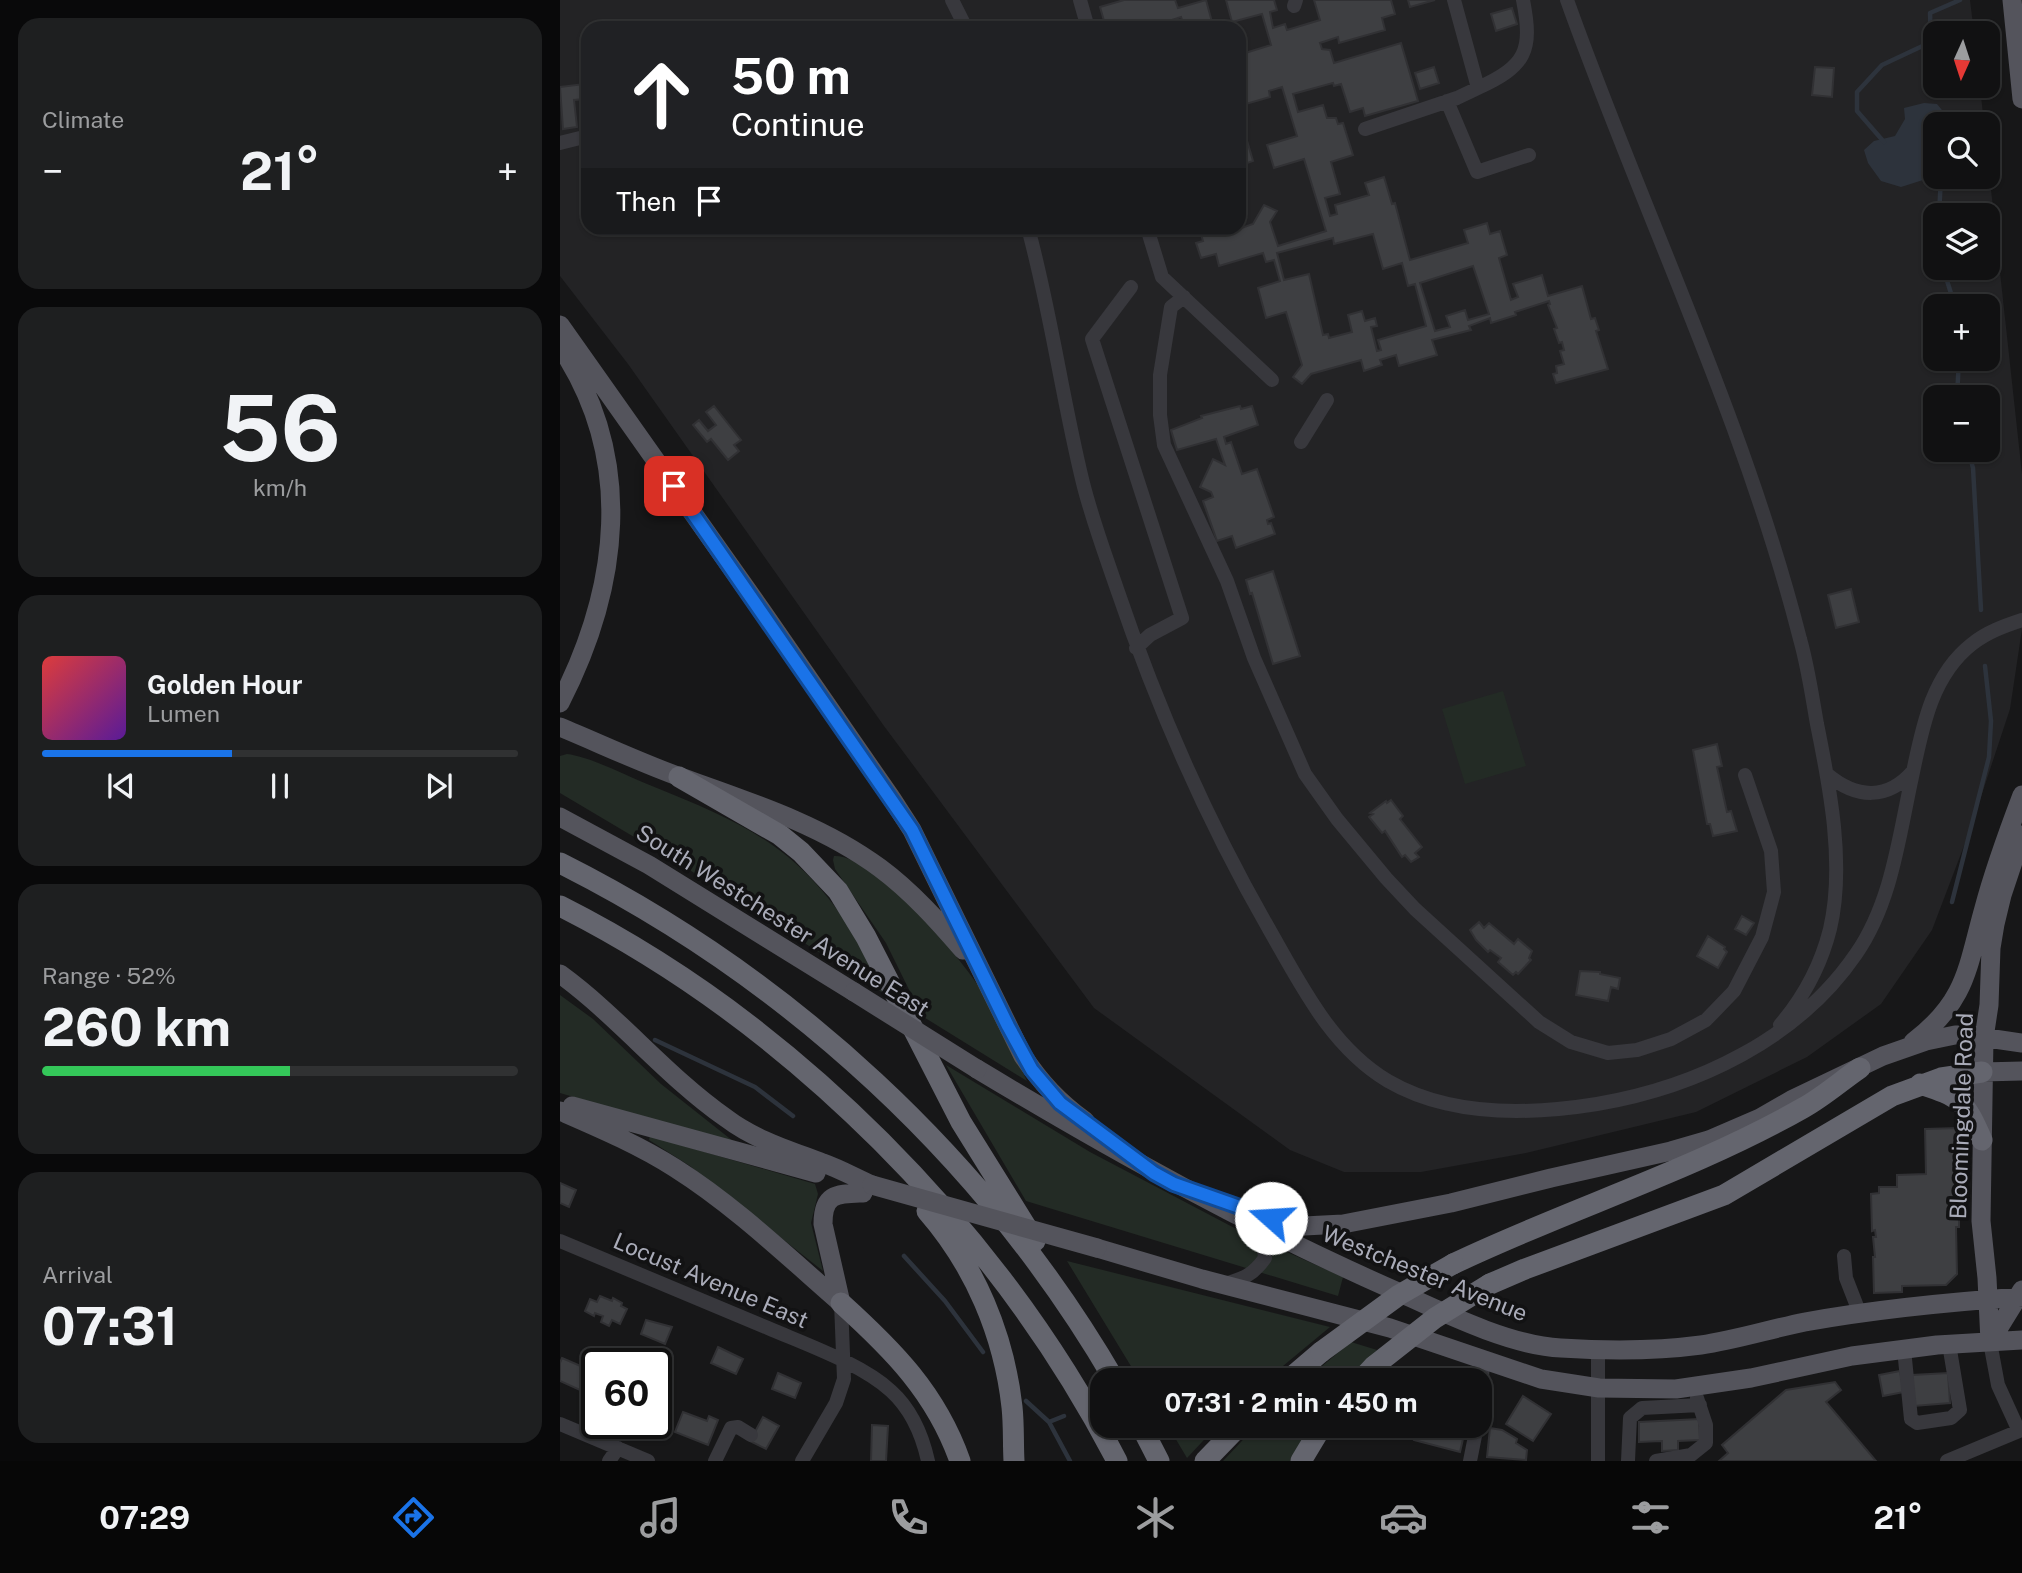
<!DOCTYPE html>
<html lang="en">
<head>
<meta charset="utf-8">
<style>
	body { margin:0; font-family:"Public Sans",sans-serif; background:#1e1f20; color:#f1f3f6; height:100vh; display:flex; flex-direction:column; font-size:26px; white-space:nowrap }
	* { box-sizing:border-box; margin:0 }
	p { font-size:23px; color:#9c9d9f }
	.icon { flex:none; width:38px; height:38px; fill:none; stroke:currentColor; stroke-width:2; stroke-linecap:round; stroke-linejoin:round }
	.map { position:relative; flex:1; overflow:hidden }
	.side { display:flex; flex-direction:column; gap:18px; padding:18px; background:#09090a; width:560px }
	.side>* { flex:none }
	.top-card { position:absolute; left:21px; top:21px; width:665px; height:214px; border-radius:21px; box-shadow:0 2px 5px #0004,0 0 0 2px #303132; background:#202124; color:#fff; overflow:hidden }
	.needle { width:46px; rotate:183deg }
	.fabs { position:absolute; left:1363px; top:21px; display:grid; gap:14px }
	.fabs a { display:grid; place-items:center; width:77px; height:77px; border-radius:14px; background:#111112; box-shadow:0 2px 5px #0004,0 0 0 2px #303132; font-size:35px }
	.speed { position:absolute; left:21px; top:1348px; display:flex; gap:14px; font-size:35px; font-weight:700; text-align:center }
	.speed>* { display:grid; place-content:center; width:91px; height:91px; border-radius:50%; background:#111112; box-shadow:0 2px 5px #0004,0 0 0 2px #303132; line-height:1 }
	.speed .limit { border:4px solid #111; border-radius:10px; background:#fff; color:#111 }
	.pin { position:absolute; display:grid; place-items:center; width:60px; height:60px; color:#fff; margin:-30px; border-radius:14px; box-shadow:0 4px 10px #0006 }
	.me { position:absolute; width:77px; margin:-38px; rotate:289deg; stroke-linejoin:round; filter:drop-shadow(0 0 5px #0008) }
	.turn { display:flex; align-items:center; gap:24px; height:147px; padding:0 35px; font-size:32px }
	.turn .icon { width:91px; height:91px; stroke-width:2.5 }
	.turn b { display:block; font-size:49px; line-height:60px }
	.then { display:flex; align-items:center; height:66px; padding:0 35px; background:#0003; gap:14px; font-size:26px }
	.big { font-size:52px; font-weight:700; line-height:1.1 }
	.side .widget { flex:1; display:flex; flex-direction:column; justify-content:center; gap:10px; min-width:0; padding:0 24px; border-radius:21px; background:#1e1f20 }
	.side .dial { align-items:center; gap:0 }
	.dial b { font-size:91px; line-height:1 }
	.song { display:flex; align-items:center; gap:21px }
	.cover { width:84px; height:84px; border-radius:10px; background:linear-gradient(135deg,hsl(0 70% 55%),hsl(270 70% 35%)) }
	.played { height:7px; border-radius:4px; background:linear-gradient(90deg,#1a73e8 40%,#303132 40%) }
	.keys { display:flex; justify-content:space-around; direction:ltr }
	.heat { display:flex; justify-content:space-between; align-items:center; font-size:38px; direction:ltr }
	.charge { height:10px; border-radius:5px; background:linear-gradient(90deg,#34c759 52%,#303132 0) }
	.trip { position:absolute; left:530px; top:1368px; width:402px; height:70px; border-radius:21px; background:#111112; box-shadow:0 2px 5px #0004,0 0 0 2px #303132; font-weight:700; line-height:70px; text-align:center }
	.tabs { display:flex; height:112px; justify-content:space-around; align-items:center; background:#070707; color:#9c9d9f }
	.tabs .icon { width:49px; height:49px }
	.tabs .selected { color:#1a73e8 }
	.tabs b { font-size:32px; color:#f1f3f6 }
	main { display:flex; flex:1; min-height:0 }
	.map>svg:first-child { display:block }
</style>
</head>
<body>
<main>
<section class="side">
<div class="widget"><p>Climate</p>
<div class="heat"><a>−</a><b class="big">21°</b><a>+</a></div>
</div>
<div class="widget dial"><b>56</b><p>km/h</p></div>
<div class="widget">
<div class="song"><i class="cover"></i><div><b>Golden Hour</b><p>Lumen</p></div></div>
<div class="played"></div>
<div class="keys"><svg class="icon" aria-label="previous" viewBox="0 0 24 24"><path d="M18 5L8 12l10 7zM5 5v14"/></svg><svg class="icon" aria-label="pause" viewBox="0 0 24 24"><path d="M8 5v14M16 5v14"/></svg><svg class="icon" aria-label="next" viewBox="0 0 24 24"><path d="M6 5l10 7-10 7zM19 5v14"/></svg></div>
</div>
<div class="widget"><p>Range · 52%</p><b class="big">260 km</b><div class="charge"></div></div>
<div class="widget"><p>Arrival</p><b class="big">07:31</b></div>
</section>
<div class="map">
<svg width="1462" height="1461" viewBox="0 0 1462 1461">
	<rect width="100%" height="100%" fill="#171718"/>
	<path fill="#232325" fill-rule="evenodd" d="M 0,0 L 1410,0 L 1414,33 L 1376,33 L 1376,86 L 1420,86 L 1424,124 L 1376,124 L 1376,177 L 1428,177 L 1428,162 L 1462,474 L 1462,629 L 1450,709 L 1410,830 L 1372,930 L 1321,1004 L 1247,1057 L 1136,1112 L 966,1153 L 861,1172 L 784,1172 L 730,1150 L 534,1008 L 324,726 L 68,364 L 0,276 ZM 28,28 L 679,28 L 679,228 L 28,228 ZM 1376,215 L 1428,215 L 1428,268 L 1376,268 ZM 1376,306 L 1428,306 L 1428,359 L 1376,359 ZM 1376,397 L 1428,397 L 1428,450 L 1376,450 Z"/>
	<path fill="#232b25" d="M 943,691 L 966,766 L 905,784 L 882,709 Z
		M 7,754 C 32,757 68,777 92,786 C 186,824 239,847 295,936 C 306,953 314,974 323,993 L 128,869 L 0,793 L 0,756 Z
		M 274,856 C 317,854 406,963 427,999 C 442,1025 454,1054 467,1081 L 362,1016 L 326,943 L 275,869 L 273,860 Z
		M 0,995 L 33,1019 L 101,1084 L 178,1145 L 0,1093 Z
		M 386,1065 L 530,1152 L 684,1233 L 783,1277 L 778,1296 L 466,1201 Z
		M 90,1136 L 255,1184 L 258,1194 L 251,1223 L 263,1271 L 130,1166 L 89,1140 Z
		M 507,1261 L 770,1327 L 705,1381 L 580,1381 Z
		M 791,1342 L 817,1350 L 788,1381 L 744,1381 Z
		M 608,1426 L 657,1426 L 627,1458 Z
		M 696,1426 L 751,1426 L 731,1461 L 663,1461 Z"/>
	<path fill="#2d333c" d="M 1364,103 L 1377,104 L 1386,115 L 1415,124 L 1376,124 L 1376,177 L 1390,177 L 1387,181 L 1363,180 L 1341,187 L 1321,181 L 1308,163 L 1304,150 L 1314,141 L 1335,136 L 1345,119 L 1344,108 Z"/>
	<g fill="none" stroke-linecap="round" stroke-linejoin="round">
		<path stroke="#2d333c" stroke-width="4.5" d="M 1324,142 L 1297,111 L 1297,92 L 1322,65 L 1371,42 L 1370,13 L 1400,0
			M 1379,215 L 1381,177
			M 1383,268 L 1395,306
			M 1397,397 L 1399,359
			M 1408,450 L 1413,468 L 1421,610
			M 1392,902 L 1429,757 L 1431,721 L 1425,666
			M 95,1040 L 195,1087 L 233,1116
			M 344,1256 L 385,1301 L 423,1352
			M 466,1401 L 489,1422 L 510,1461
			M 489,1422 L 504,1416"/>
	</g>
	<path fill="#3e3f42" stroke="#313134" stroke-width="2" fill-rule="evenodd" d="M 564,0 L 615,0 L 618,8 L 646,0 L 652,22 L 633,28 L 625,28 L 621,17 L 609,21 L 611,28 L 600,28 L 599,23 L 593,25 L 594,28 L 546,28 L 540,7 Z
		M 666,0 L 714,0 L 717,10 L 710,12 L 713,28 L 725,24 L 727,30 L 760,20 L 754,0 L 831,0 L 835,14 L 822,18 L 825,30 L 779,43 L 778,37 L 760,43 L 762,49 L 770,50 L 774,63 L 841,43 L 858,101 L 805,116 L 803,108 L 790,112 L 781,84 L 774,86 L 773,83 L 733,94 L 738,112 L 763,105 L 767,118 L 776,118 L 778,124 L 783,123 L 793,155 L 771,162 L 780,194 L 765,198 L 770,216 L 777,214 L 775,205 L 809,195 L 805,183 L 824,177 L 832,204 L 835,203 L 850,260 L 908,243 L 904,230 L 927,223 L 930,234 L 940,231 L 947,255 L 939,258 L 951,300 L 958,297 L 953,284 L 982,275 L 988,296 L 1022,286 L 1031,319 L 1035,318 L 1039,330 L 1036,331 L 1048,369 L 996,383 L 993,374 L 997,373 L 996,366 L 1004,364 L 1000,351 L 1004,350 L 1002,342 L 999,343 L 994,329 L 997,328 L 988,305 L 990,304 L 989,301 L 955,312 L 956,315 L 931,323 L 930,318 L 909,326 L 911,330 L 872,340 L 877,355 L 839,366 L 836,355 L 820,360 L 822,365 L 804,371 L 801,360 L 751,374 L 742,384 L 733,377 L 742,365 L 726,312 L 706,318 L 698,288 L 720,281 L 714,260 L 706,262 L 703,253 L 659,266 L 656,254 L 641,258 L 636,243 L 643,241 L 639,228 L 672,228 L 673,231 L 693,224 L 704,205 L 717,211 L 710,222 L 718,246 L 766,231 L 744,159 L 714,168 L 707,145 L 737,136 L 722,87 L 709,91 L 710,97 L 679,106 L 679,58 L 683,57 L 682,54 L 711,45 L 702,14 L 672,22 ZM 813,234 L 823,269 L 842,263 L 848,286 L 855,284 L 866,326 L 818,340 L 821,350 L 817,351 L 811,327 L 817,326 L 815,318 L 805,321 L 802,311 L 788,315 L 792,332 L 769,338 L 768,334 L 763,335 L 749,274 L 724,280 L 717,253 L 773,238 L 774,244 ZM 913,266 L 929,314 L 908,320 L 905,310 L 886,316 L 890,327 L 875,331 L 860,283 Z
		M 848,0 L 875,0 L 850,7 Z
		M 952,8 L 957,24 L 936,31 L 931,14 Z
		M 874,67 L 879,83 L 860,89 L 855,73 Z
		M 1255,67 L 1274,68 L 1272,97 L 1252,95 Z
		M 24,84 L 26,99 L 14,100 L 17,127 L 3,129 L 0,87 Z
		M 685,134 L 693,161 L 682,165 L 679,163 L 679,136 Z
		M 154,406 L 181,440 L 174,445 L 179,451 L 168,460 L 151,439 L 147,442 L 133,425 L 139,420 L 148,431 L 156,425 L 146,412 Z
		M 680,406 L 681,409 L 692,406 L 698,425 L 664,437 L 666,444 L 671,442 L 682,474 L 697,469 L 714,517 L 707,520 L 708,524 L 711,523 L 715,534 L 676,548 L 672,536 L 657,541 L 643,501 L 653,497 L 651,492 L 640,487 L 653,459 L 665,465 L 656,439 L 617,450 L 611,430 L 642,418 L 641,416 Z
		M 713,571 L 740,656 L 713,664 L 692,593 L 690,594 L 686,580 Z
		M 1291,589 L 1299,622 L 1276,628 L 1268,595 Z
		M 1157,744 L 1162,766 L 1157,767 L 1167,812 L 1171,811 L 1177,831 L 1153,836 L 1150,824 L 1147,824 L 1133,750 Z
		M 831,800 L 843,816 L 840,819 L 862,847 L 855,853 L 859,857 L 851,862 L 845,855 L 842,857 L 825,831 L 822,833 L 809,817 L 813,814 L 810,813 L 826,801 L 827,803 Z
		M 1182,916 L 1194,923 L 1186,935 L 1175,929 Z
		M 919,922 L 924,928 L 929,923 L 954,944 L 958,939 L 972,951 L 969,958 L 971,960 L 958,974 L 956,972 L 953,975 L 938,962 L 941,958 L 930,950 L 928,952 L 916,940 L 910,930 Z
		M 1148,936 L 1165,947 L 1164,949 L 1167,952 L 1158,968 L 1137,956 Z
		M 1020,971 L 1040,972 L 1040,974 L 1060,978 L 1058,989 L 1051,987 L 1048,1001 L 1016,995 Z
		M 1399,1128 L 1399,1227 L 1396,1227 L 1397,1274 L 1386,1285 L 1342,1286 L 1342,1292 L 1314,1293 L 1313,1257 L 1315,1257 L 1313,1237 L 1316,1237 L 1315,1230 L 1312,1231 L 1311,1194 L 1319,1193 L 1319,1187 L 1337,1187 L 1337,1175 L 1366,1174 L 1365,1129 Z
		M 0,1183 L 16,1190 L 9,1207 L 0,1203 Z
		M 40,1296 L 52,1301 L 53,1298 L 62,1303 L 61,1306 L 67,1309 L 60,1324 L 52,1320 L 49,1326 L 41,1322 L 43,1316 L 35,1313 L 34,1316 L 25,1311 L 30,1299 L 37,1302 Z
		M 86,1320 L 112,1327 L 105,1344 L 81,1334 Z
		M 158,1347 L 183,1359 L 176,1374 L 151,1363 Z
		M 2,1358 L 30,1370 L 22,1391 L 0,1381 L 0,1363 Z
		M 1340,1371 L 1344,1392 L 1323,1396 L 1319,1375 Z
		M 218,1373 L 241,1383 L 235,1398 L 212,1389 Z
		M 1388,1373 L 1390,1403 L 1354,1406 L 1352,1375 Z
		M 1275,1382 L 1281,1390 L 1266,1402 L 1316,1461 L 1159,1461 L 1168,1453 L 1162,1445 L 1226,1390 Z
		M 96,1394 L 112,1401 L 102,1425 L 96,1423 Z
		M 963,1396 L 991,1414 L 973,1441 L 946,1424 Z
		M 123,1412 L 147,1421 L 149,1416 L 158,1420 L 148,1445 L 115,1432 Z
		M 203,1417 L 219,1426 L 206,1449 L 190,1441 Z
		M 1139,1419 L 1140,1440 L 1118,1441 L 1118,1450 L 1102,1451 L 1102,1441 L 1079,1442 L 1079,1422 Z
		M 312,1425 L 328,1426 L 326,1461 L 311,1461 Z
		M 857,1426 L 906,1426 L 900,1452 L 854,1440 Z
		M 930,1428 L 942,1430 L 957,1439 L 956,1443 L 967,1450 L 966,1460 L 927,1457 Z"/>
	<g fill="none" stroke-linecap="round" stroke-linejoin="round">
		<path stroke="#38383d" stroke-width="14" d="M 392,0 L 406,28
			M 520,0 L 528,28
			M 1007,0 C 1083,213 1184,419 1240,639 C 1248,667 1252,696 1257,724 C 1270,788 1285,865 1270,929 C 1261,965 1243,998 1220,1025
			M 734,6 L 736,0
			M 918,88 C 966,66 973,51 963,0
			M 887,101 L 917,172 L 969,155
			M 805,129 L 897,98 L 918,88 L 894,0
			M 0,143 L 28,136
			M 468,228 C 491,312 502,398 523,483 C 532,519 545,554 557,589 C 597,707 647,821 709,929 C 741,985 771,1047 828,1081 C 890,1117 969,1115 1037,1104 C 1137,1087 1238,1039 1296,954 C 1332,902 1339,836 1352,777 C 1362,729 1371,676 1412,644 C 1427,632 1444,626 1462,620
			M 587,228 L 602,277 L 712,380
			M 571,287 L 532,339 L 622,618 L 590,635 L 576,648
			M 624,297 L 611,307 L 600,375 L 600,415 L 604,445 L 667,581 L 694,658 L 745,774 L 777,819 L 826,878 L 855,909 L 979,1022 L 1011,1042 L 1048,1053 L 1077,1050 L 1111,1039 L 1146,1020 L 1174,991 L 1202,937 L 1214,892 L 1211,851 L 1185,775
			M 741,442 L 767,400
			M 1268,775 C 1297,799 1328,800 1353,771
			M 0,1241 C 69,1270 138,1299 208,1328 C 245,1344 302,1364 331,1391 C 352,1410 362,1434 368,1461
			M 1284,1256 L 1286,1278 L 1300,1314
			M 664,1284 C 683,1279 693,1275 705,1258 L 702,1229
			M 1038,1349 L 1038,1461
			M 1344,1349 L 1351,1419 L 1357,1423 L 1391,1418 L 1400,1410 L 1389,1344
			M 920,1417 L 923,1360
			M 0,1424 L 88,1461
			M 49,1461 L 58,1448
			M 155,1461 L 171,1428 L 178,1427 L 191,1435
			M 242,1461 L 276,1403 L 284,1379 L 281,1303
			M 910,1461 L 917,1426
			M 1068,1461 L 1070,1418 L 1082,1408 L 1140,1405
			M 1096,1461 L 1131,1455 L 1146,1443 L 1146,1425 L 1137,1398
			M 1387,1461 L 1459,1431 L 1438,1385 L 1430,1342"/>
		<path stroke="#54545c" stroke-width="19" d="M 1452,0 L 1462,99
			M 0,325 L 202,611 L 332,799 L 352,830 L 463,1056 C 481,1083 499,1102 525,1121
			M 0,346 C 76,459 59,588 0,703
			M 0,727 C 41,744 81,763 123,778 C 190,802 262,825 320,868 C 351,891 378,921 403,950
			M 0,817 L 89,865 L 294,992
			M 0,974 C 59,1017 106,1076 166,1118 C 195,1140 229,1150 263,1163 C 280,1169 296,1178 312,1185
			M 1353,1042 C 1407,1001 1407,968 1424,908 C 1434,870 1448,832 1462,795
			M 417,1069 C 555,1152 690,1227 838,1292 C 884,1313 951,1346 1001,1348 C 1047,1351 1096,1351 1141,1345 C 1176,1340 1210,1329 1245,1322 C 1317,1309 1389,1302 1462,1297
			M 1422,1072 L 1462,1071
			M 12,1106 L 256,1173
			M 0,1111 C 39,1128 79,1145 115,1168 C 175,1206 227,1256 281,1303
			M 684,1209 L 744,1226 L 783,1224 L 891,1203 L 991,1178 L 1111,1151 L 1149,1140 L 1200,1118 L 1233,1099 L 1323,1056 L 1366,1041 L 1395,1035 L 1407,1035 L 1462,1043
			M 537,1248 L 642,1279 L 830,1328 L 981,1379 L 1039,1388 L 1116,1389 L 1191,1378 L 1292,1356 L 1377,1345 L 1462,1340
			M 281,1303 L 263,1224 C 263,1193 277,1194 303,1193
			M 1430,1342 L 1427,1278 L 1421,1221 L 1424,1038 L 1429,1005 L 1431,948 L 1435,924 L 1442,895 L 1462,835
			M 1430,1342 L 1462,1290"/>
		<path stroke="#64656e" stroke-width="21" d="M 119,777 L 220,835 L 241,852 L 278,891 L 306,937 L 401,1122 L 475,1241
			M 0,863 C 229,978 426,1159 555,1381
			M 0,906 C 232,1023 438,1231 557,1461
			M 1360,1084 C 1401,1097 1405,1101 1422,1140
			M 367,1211 C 415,1266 444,1335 452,1407 C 454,1425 453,1443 454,1461
			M 893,1264 C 1008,1209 1132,1171 1243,1108 C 1263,1097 1281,1081 1300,1068
			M 930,1284 L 965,1269 L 1164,1195 L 1332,1096 L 1381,1078 L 1422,1072
			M 281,1303 C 333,1350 376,1393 400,1461
			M 727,1381 L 761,1352
			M 800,1381 L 814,1366
			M 581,1426 L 599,1461
			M 645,1461 L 679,1426
			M 741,1461 L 762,1426"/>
		<path stroke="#54545c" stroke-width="19" d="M 294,992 L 417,1069
			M 312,1185 L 537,1248"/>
		<path stroke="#64656e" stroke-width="21" d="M 761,1352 L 839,1295 L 893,1264
			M 814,1366 L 875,1318 L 930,1284"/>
	</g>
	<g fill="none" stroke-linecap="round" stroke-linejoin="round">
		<g stroke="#114b97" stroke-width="18">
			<path id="route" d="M 114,486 L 352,830 L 448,1026 L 472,1070 L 500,1103 L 594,1173 L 614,1184 L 711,1218"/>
		</g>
		<use href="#route" stroke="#1a73e8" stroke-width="12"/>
	</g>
	<g text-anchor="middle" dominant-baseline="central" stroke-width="7" stroke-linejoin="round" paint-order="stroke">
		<g font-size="23" fill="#a9abb8" stroke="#121213">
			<text transform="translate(223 920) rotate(32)">South Westchester Avenue East</text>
			<text transform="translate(1401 1116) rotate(-88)">Bloomingdale Road</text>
			<text transform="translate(865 1273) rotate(22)">Westchester Avenue</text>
			<text transform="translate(151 1280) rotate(23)">Locust Avenue East</text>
		</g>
	</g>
</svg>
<div class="fabs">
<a><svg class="needle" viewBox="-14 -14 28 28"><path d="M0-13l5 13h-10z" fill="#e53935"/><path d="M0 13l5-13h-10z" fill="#9c9d9f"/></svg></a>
<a><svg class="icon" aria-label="search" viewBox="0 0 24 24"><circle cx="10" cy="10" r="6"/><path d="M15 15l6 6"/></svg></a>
<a><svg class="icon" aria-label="layers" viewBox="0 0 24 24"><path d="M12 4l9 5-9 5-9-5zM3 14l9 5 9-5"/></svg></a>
<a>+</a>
<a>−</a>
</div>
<div class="speed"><div class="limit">60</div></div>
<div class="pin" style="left:114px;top:486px;background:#d93025"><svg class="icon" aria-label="arrive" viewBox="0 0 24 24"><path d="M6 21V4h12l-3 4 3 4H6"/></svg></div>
<svg class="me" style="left:711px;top:1218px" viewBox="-20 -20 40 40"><circle r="19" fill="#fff"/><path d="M0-13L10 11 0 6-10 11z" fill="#1a73e8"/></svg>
<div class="trip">07:31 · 2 min · 450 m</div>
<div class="top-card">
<div class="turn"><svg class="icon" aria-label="ahead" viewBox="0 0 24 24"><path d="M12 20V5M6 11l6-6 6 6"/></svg><div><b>50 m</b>Continue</div></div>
<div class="then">Then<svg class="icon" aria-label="arrive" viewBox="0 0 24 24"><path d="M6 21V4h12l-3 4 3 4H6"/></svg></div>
</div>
</div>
</main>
<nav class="tabs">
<b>07:29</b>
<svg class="icon selected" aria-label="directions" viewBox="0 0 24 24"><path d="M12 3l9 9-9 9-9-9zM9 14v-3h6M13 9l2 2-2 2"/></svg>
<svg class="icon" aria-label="music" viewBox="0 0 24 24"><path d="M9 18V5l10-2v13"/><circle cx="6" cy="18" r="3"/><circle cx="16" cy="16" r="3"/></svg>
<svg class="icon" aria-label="phone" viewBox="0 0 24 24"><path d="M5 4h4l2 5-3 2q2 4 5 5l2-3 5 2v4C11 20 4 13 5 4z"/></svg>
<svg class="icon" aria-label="climate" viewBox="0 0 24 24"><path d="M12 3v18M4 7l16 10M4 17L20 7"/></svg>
<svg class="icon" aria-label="car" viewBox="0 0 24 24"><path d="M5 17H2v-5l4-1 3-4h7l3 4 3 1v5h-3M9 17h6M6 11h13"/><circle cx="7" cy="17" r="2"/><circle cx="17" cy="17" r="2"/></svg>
<svg class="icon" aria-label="filters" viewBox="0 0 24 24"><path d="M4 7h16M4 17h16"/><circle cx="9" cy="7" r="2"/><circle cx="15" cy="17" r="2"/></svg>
<b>21°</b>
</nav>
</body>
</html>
